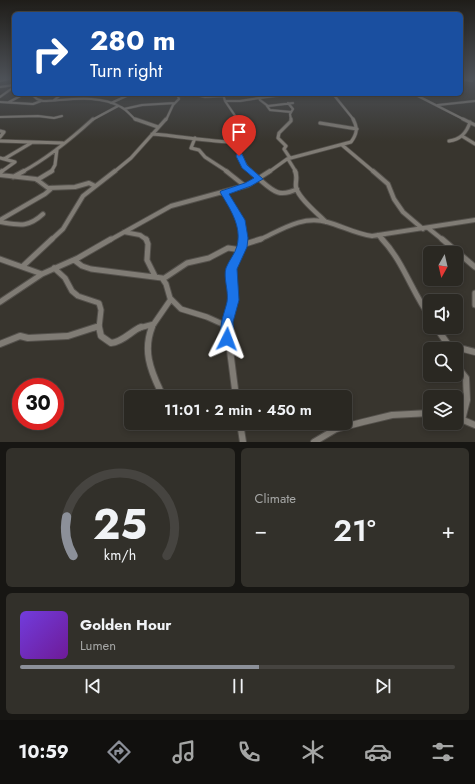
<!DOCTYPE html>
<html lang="en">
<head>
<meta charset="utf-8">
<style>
	body { margin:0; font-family:Jost,sans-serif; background:#32302a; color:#f1f3f6; height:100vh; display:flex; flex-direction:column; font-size:15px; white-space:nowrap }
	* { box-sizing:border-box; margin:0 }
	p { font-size:13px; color:#a5a6a5 }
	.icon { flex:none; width:22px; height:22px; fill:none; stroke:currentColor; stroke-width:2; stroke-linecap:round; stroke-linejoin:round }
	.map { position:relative; height:442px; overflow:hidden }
	.panel { display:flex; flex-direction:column; gap:6px; padding:6px; background:#171613; flex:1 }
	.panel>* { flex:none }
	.guide { position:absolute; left:12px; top:12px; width:451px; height:84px; border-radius:6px; box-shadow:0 2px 6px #0003,0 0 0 1px #464440; background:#1a4fa0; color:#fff; overflow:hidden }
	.needle { width:26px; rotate:188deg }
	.buttons { position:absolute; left:423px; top:246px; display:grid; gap:8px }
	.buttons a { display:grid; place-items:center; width:40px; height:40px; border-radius:6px; background:#2a2822; box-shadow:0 2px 6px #0003,0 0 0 1px #464440; font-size:20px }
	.speed { position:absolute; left:12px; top:378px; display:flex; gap:8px; font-size:20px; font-weight:700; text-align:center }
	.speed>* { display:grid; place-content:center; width:52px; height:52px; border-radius:50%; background:#2a2822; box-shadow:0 2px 6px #0003,0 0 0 1px #464440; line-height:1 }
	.speed .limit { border:6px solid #d22; background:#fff; color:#111 }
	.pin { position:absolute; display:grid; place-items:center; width:34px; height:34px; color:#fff; margin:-41px -17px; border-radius:50% 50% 50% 0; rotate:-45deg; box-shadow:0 0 4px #0007 }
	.pin .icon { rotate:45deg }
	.me { position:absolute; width:44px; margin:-22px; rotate:3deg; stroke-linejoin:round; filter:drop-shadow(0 0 3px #0008) }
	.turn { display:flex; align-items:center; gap:14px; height:84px; padding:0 12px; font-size:18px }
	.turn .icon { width:52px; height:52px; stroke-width:2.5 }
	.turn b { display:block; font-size:28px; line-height:34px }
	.big { font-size:30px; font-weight:600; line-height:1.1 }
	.panel .widget { flex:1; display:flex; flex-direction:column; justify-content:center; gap:6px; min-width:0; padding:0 14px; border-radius:6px; background:#32302a }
	.panel .dial { align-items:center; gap:0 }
	.dial svg { height:104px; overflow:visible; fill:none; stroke:#464440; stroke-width:7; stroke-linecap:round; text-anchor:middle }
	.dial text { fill:#f1f3f6; stroke:none }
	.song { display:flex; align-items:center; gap:12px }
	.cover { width:48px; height:48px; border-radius:6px; background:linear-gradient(135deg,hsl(260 70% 55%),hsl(280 70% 35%)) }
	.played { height:4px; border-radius:2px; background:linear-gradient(90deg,#8c9099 55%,#464440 55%) }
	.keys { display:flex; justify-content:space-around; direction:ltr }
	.heat { display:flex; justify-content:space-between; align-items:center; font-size:22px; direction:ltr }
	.panel .tiles { flex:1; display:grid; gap:6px; grid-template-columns:1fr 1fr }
	.widget:last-child { grid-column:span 2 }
	.trip { position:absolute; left:124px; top:390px; width:228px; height:40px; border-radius:6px; background:#2a2822; box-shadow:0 2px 6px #0003,0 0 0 1px #464440; font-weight:600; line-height:40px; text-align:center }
	.tabs { display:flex; height:64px; justify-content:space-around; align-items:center; background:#11100e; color:#a5a6a5 }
	.tabs .icon { width:28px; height:28px }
	.tabs .active { color:#8c9099 }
	.tabs b { font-size:18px; color:#f1f3f6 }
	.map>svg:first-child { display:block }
</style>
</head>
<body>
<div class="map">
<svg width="475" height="442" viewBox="0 0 475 442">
	<rect width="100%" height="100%" fill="#38352e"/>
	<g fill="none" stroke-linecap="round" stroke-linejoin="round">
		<g stroke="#54514c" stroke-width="3">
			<path id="minor-far4" d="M 461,79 L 472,81
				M 0,81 L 8,79
				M 0,87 L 14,85
				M 31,94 L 37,99 L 43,101 C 69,100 98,94 121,107 C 127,110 131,116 136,120
				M 223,94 L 225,101 L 238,120
				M 258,94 L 260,100 L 268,106 L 293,103
				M 294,94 L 311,94
				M 333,94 L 354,120
				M 414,94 L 465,120
				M 196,95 L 205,97 L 224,96
				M 178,96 L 206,94
				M 0,97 L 14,87
				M 259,98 L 292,94
				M 54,100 L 62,94
				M 226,101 L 240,101 L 259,98
				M 0,102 L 33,104 L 41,101
				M 9,102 L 24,94
				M 111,103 L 131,94
				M 288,103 L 293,109 L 290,114 L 291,120
				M 438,105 L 475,101
				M 267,106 L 270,110 L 291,112
				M 124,109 L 142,105 L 175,103
				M 0,117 L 38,116 L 54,118 L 62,116
				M 92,120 L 118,106
				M 166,120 L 173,105 L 179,99 L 177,94"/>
		</g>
		<g stroke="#54514c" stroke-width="4.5">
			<path id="minor-far3" d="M 135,119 L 158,127
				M 238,119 C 240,126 238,130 237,138 C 235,148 244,165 251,172
				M 463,119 L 475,125
				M 320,123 L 357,129
				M 0,131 L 4,132 L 0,137
				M 152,134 C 181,136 208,142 237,142
				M 462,136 L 475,144
				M 195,138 L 191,148 L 199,150 L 205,157 L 228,172
				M 0,141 L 63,143
				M 449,141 C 460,140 467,132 470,122
				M 342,145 L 374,172
				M 0,158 L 15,162 L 1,172
				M 290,158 L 284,149 L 286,146 L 278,138 L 279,133 L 291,121 L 291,119
				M 4,159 L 31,143
				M 288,159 L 296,172
				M 22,172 C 48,158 71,139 93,119
				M 51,172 L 55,165 L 57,149
				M 114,172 L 131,158 L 166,119
				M 269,172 L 287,159 L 351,142 C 357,134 358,128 353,119"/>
		</g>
		<g stroke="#54514c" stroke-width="6">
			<path id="minor-far2" d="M 226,171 L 245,186
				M 250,171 L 259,179
				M 295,171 C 298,177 295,182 296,187 C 298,198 318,214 326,222
				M 373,171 L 388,184 L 394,199 L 403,212 L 423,229
				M 0,173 L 2,171
				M 0,175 L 36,179 L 48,188 L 75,187 L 89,183 L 95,186
				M 13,177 L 24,171
				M 259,179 C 273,191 279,198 297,189
				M 37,180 L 52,171
				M 224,192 L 241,220 L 243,240
				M 0,220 L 45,194 L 52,188
				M 0,222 C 19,225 28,228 43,214
				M 428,228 L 443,240
				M 124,232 L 140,235 L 147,240
				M 378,235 L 383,240
				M 51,240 L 63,229 L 83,196 L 115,171
				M 110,240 L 171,206 L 248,185 L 270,171
				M 259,240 C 281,230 302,215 327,222 C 342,226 356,234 372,236 L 475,220"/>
		</g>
		<g stroke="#54514c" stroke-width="7">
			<path id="minor-far1" d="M 146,239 L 148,244 L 147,260 L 155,276
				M 382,239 C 403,261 412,292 430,317
				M 442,239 L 475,267
				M 242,245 L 261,239
				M 0,259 L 42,274
				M 74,260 L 82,266 L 91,269 L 162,278 L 166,284 L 170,298 L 181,309 L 207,317 L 227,326
				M 23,266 L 52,239
				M 54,268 L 65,278 L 72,291 L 78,296 L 99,303 L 101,310 L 99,328
				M 163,279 L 187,263 L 209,258 L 228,248 L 235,249 L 239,253
				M 475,293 L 475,305
				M 0,302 L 42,274 L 78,258 L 111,239
				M 436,327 L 437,328
				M 94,328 L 99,326
				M 139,328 L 154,324
				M 151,328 L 171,299
				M 226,328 L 233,300 L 231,269 L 242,247 L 243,239"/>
		</g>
		<g stroke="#54514c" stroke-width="8">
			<path id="minor" d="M 99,327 L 101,336 L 111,343 C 123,342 131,331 141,327
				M 152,327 C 143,350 150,369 160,390
				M 227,327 L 236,397
				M 436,327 L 451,349
				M 0,344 L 20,336 L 28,338 L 68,336 L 96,327
				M 448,345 L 475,352
				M 456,365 L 466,378 L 467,400 L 462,420
				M 456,417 L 475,425
				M 240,423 L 243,442
				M 314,442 L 336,429 L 363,422 L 392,415 L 430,413"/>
		</g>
		<use href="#minor-far4" stroke="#807c75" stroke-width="2"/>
		<use href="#minor-far3" stroke="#807c75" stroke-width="3"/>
		<use href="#minor-far2" stroke="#807c75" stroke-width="4"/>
		<use href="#minor-far1" stroke="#807c75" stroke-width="5"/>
		<use href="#minor" stroke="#807c75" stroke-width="6"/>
	</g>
	<linearGradient id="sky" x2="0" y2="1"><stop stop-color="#1f1d19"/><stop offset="0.56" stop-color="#4d5157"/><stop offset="1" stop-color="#4d5157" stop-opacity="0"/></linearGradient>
	<rect width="475" height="141" fill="url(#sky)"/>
	<path fill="#1a73e8" stroke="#114b97" d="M 237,154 L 242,154 L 247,165 L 263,179 L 251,186 L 229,194 L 245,220 L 248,238 L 247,247 L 237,269 L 239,300 L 233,322 L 234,339 L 232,343 L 227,345 L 223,343 C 217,329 224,315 227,302 C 229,291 223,278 226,268 C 229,260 235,254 237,246 C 242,226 230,209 220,192 L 221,191 L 245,183 L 254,178 L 242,168 L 236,156 Z"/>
</svg>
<div class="buttons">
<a><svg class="needle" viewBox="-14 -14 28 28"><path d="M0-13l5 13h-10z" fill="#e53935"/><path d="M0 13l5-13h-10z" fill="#a5a6a5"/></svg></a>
<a><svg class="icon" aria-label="sound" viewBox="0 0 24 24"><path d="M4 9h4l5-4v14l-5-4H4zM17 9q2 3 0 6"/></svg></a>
<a><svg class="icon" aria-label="search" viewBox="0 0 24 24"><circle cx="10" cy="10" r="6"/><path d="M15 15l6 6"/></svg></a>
<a><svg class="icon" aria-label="layers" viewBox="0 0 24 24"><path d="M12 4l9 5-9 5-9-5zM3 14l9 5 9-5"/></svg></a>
</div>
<div class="speed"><div class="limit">30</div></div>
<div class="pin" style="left:239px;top:156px;background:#d93025"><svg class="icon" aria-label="arrive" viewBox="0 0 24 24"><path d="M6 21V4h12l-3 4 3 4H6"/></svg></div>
<svg class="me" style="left:227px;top:339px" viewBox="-20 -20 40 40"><path d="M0-17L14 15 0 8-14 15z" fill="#1a73e8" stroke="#fff" stroke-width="4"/></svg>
<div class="trip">11:01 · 2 min · 450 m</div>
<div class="guide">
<div class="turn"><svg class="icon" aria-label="right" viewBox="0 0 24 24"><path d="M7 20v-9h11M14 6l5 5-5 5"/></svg><div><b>280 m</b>Turn right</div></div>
</div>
</div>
<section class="panel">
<div class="tiles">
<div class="widget dial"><svg viewBox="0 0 100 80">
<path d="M14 69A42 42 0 1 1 86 69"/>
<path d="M14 69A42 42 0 0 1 9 39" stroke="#8c9099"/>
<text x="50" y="56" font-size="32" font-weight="700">25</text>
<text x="50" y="72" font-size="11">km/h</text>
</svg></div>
<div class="widget"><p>Climate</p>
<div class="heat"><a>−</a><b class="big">21°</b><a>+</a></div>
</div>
<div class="widget">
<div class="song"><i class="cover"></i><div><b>Golden Hour</b><p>Lumen</p></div></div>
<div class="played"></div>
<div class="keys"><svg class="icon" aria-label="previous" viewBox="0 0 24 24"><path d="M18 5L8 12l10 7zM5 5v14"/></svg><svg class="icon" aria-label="pause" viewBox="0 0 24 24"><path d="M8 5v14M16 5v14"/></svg><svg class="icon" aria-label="next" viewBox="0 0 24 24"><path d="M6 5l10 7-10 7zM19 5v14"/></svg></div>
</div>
</div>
</section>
<nav class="tabs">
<b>10:59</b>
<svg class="icon active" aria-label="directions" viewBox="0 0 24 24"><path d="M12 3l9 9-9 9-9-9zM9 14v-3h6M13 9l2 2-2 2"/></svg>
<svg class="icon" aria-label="music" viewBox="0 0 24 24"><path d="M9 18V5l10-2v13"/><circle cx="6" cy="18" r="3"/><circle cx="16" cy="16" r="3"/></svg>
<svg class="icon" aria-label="phone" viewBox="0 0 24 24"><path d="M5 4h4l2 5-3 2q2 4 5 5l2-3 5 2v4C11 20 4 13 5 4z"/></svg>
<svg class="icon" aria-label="climate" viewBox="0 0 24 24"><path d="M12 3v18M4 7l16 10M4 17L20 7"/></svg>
<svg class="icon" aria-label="car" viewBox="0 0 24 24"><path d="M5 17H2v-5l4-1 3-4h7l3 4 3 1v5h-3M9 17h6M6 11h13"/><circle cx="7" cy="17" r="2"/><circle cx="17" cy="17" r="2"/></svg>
<svg class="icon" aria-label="filters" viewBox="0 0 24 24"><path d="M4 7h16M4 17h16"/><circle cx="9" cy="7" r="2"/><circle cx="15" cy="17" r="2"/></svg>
</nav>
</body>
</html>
